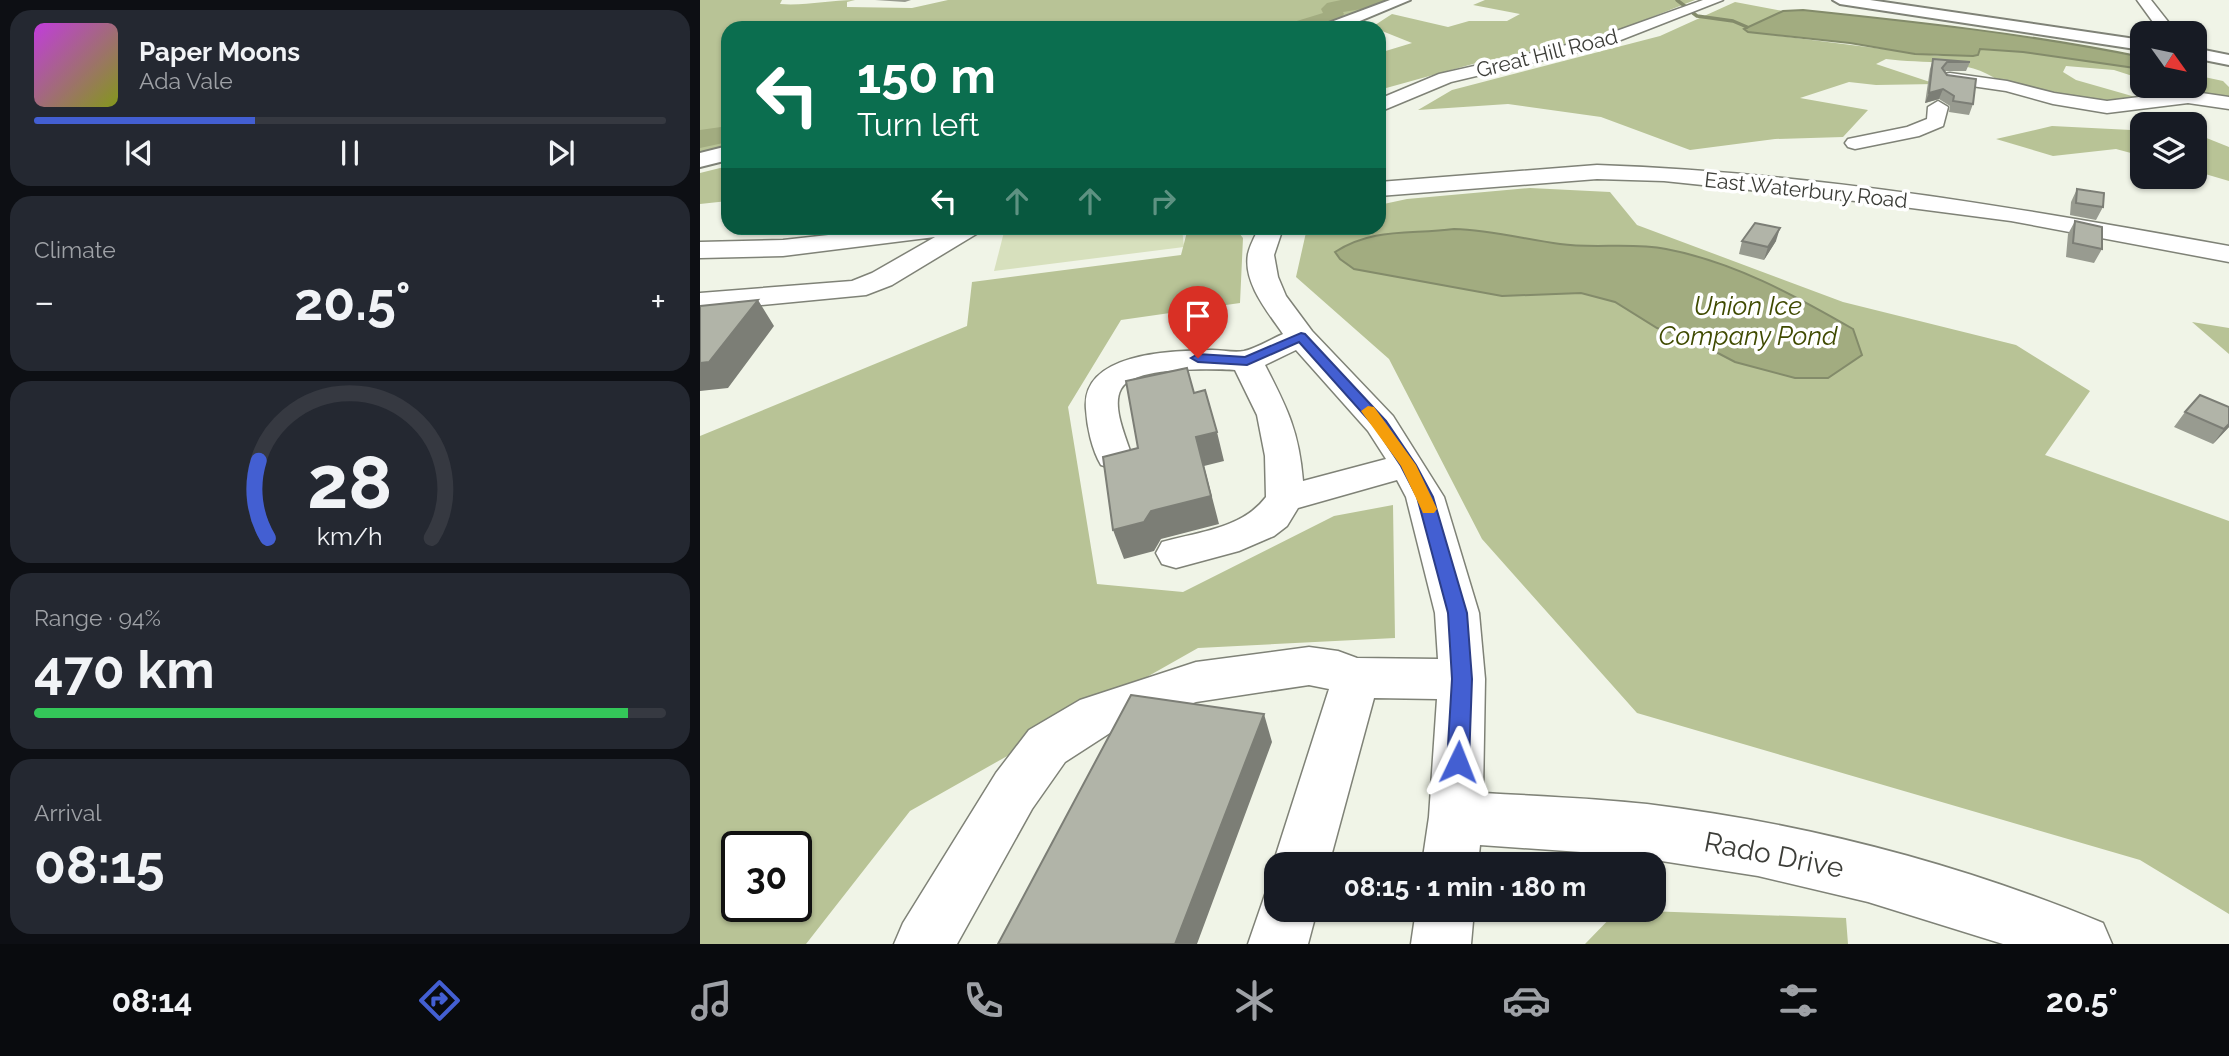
<!DOCTYPE html>
<html lang="en">
<head>
<meta charset="utf-8">
<style>
	body { margin:0; font-family:Raleway,sans-serif; background:#242831; color:#f1f3f6; height:100vh; display:flex; flex-direction:column; font-size:26px; white-space:nowrap }
	* { box-sizing:border-box; margin:0 }
	p { font-size:23px; color:#9ea1a6 }
	.icon { flex:none; width:38px; height:38px; fill:none; stroke:currentColor; stroke-width:2; stroke-linecap:round; stroke-linejoin:round }
	.map { position:relative; flex:1; overflow:hidden }
	.side { display:flex; flex-direction:column; gap:10px; padding:10px; background:#0d0f14; width:700px }
	.side>* { flex:none }
	.hud { position:absolute; left:21px; top:21px; width:665px; height:214px; border-radius:21px; box-shadow:0 2px 5px #0004; background:#0b6e4f; color:#fff; overflow:hidden }
	.needle { width:46px; rotate:123deg }
	.buttons { position:absolute; left:1430px; top:21px; display:grid; gap:14px }
	.buttons a { display:grid; place-items:center; width:77px; height:77px; border-radius:14px; background:#171b24; box-shadow:0 2px 5px #0004; font-size:35px }
	.speed { position:absolute; left:21px; top:831px; display:flex; gap:14px; font-size:35px; font-weight:700; text-align:center }
	.speed>* { display:grid; place-content:center; width:91px; height:91px; border-radius:50%; background:#171b24; box-shadow:0 2px 5px #0004; line-height:1 }
	.speed .limit { border:4px solid #111; border-radius:10px; background:#fff; color:#111 }
	.pin { position:absolute; display:grid; place-items:center; width:60px; height:60px; color:#fff; margin:-72px -30px; border-radius:50% 50% 50% 0; rotate:-45deg; box-shadow:0 0 7px #0007 }
	.pin .icon { rotate:45deg }
	.me { position:absolute; width:77px; margin:-38px; rotate:2deg; stroke-linejoin:round; filter:drop-shadow(0 0 5px #0008) }
	.turn { display:flex; align-items:center; gap:24px; height:147px; padding:0 21px; font-size:32px }
	.turn .icon { width:91px; height:91px; stroke-width:2.5 }
	.turn b { display:block; font-size:49px; line-height:60px }
	.lanes { display:flex; align-items:center; height:66px; padding:0 21px; background:#0003; justify-content:center; gap:35px; direction:ltr }
	.lanes .off { opacity:.35 }
	.big { font-size:52px; font-weight:700; line-height:1.1 }
	.side .widget { flex:1; display:flex; flex-direction:column; justify-content:center; gap:10px; min-width:0; padding:0 24px; border-radius:21px; background:#242831 }
	.side .dial { align-items:center; gap:0 }
	.dial svg { height:182px; overflow:visible; fill:none; stroke:#363941; stroke-width:7; stroke-linecap:round; text-anchor:middle }
	.dial text { fill:#f1f3f6; stroke:none }
	.song { display:flex; align-items:center; gap:21px }
	.cover { width:84px; height:84px; border-radius:10px; background:linear-gradient(135deg,hsl(290 70% 55%),hsl(70 70% 35%)) }
	.played { height:7px; border-radius:4px; background:linear-gradient(90deg,#435fd2 35%,#363941 35%) }
	.keys { display:flex; justify-content:space-around; direction:ltr }
	.heat { display:flex; justify-content:space-between; align-items:center; font-size:38px; direction:ltr }
	.charge { height:10px; border-radius:5px; background:linear-gradient(90deg,#34c759 94%,#363941 0) }
	.trip { position:absolute; left:564px; top:852px; width:402px; height:70px; border-radius:21px; background:#171b24; box-shadow:0 2px 5px #0004; font-weight:700; line-height:70px; text-align:center }
	.tabs { display:flex; height:112px; justify-content:space-around; align-items:center; background:#090b0e; color:#9ea1a6 }
	.tabs .icon { width:49px; height:49px }
	.tabs .active { color:#435fd2 }
	.tabs b { font-size:32px; color:#f1f3f6 }
	main { display:flex; flex:1; min-height:0 }
	.map>svg:first-child { display:block }
</style>
</head>
<body>
<main>
<section class="side">
<div class="widget">
<div class="song"><i class="cover"></i><div><b>Paper Moons</b><p>Ada Vale</p></div></div>
<div class="played"></div>
<div class="keys"><svg class="icon" aria-label="previous" viewBox="0 0 24 24"><path d="M18 5L8 12l10 7zM5 5v14"/></svg><svg class="icon" aria-label="pause" viewBox="0 0 24 24"><path d="M8 5v14M16 5v14"/></svg><svg class="icon" aria-label="next" viewBox="0 0 24 24"><path d="M6 5l10 7-10 7zM19 5v14"/></svg></div>
</div>
<div class="widget"><p>Climate</p>
<div class="heat"><a>−</a><b class="big">20.5°</b><a>+</a></div>
</div>
<div class="widget dial"><svg viewBox="0 0 100 80">
<path d="M14 69A42 42 0 1 1 86 69"/>
<path d="M14 69A42 42 0 0 1 10 35" stroke="#435fd2"/>
<text x="50" y="56" font-size="32" font-weight="700">28</text>
<text x="50" y="72" font-size="11">km/h</text>
</svg></div>
<div class="widget"><p>Range · 94%</p><b class="big">470 km</b><div class="charge"></div></div>
<div class="widget"><p>Arrival</p><b class="big">08:15</b></div>
</section>
<div class="map">
<svg width="1529" height="944" viewBox="0 0 1529 944">
	<rect width="100%" height="100%" fill="#f0f4e7"/>
	<path fill="#d7e0bd" d="M 338,228 L 482,228 L 484,247 L 294,271 L 304,232 Z"/>
	<path fill="#b8c396" fill-rule="evenodd" d="M 0,0 L 82,0 L 80,4 C 105,6 129,0 155,0 L 147,2 L 147,7 L 212,8 L 248,0 L 691,0 L 613,28 L 28,28 L 28,149 L 0,156 Z
		M 785,0 L 995,0 L 904,36 L 780,62 L 679,90 L 679,53 L 712,43 L 672,27 L 692,14 L 748,27 L 769,21 L 807,21 L 820,14 L 773,5 Z
		M 1035,2 L 1083,11 L 1044,29 L 1048,32 L 1238,56 L 1280,49 L 1323,52 L 1442,69 L 1442,79 L 1414,70 L 1366,66 L 1363,72 L 1376,80 L 1439,98 L 1402,105 L 1299,81 C 1268,58 1223,64 1186,59 L 1176,64 L 1236,84 L 1176,85 L 1149,82 L 1100,98 L 1168,110 L 1143,137 L 1075,139 L 990,150 L 901,117 L 808,104 L 718,110 L 752,90 L 960,36 Z
		M 1495,75 L 1523,81 L 1529,87 L 1529,98 L 1505,96 L 1468,86 L 1494,86 Z
		M 1448,121 L 1465,124 L 1442,124 L 1442,156 L 1416,149 L 1353,156 L 1296,139 L 1352,126 L 1431,130 Z
		M 1494,133 L 1529,147 L 1529,181 L 1495,171 Z
		M 28,166 L 28,201 L 0,204 L 0,173 Z
		M 830,188 L 910,192 L 937,225 L 1143,302 L 1316,345 L 1390,391 L 1345,455 L 1529,521 L 1529,914 L 1440,860 L 937,713 L 782,539 L 689,359 L 596,277 L 607,228 L 679,228 L 679,205 L 707,199 Z
		M 488,228 L 535,228 L 543,238 L 540,303 L 421,320 L 368,407 L 397,584 L 483,592 L 634,516 L 693,505 L 695,638 L 498,648 L 210,811 L 106,944 L 0,944 L 0,436 L 267,326 L 272,282 L 481,255 ZM 37,847 L 96,847 L 96,906 L 37,906 Z
		M 1492,322 L 1529,328 L 1529,354 Z
		M 918,910 L 1146,918 L 1148,944 L 885,944 Z"/>
	<path fill="#a2ac80" stroke="#838b6a" stroke-width="2" d="M 1103,10 C 1217,22 1330,34 1442,57 L 1442,69 L 1323,52 L 1280,49 L 1278,55 L 1273,56 L 1215,54 L 1150,43 L 1048,32 L 1044,29 L 1083,11 Z
		M 754,229 C 790,230 824,239 860,244 C 895,249 931,242 966,249 C 1034,262 1094,295 1153,329 L 1162,355 L 1128,378 L 1095,378 L 1035,362 L 991,339 L 957,328 L 915,302 L 881,293 L 802,296 L 654,269 L 640,259 L 635,252 C 674,227 711,235 754,229 Z"/>
	<g fill="none" stroke-linecap="round" stroke-linejoin="round">
		<path stroke="#838b6a" stroke-width="3.5" d="M 977,0 L 986,7
			M 993,13 L 997,16 L 1033,21 L 1047,27"/>
		<path fill="#a2ac80" fill-rule="evenodd" d="M 641,0 L 690,0 L 680,6 L 643,12 L 644,14 C 631,32 603,28 583,28 L 587,24 L 623,13 L 621,9 L 627,3 Z
			M 28,126 L 28,142 L 0,148 L 0,130 Z"/>
		<g stroke="#7f8277" stroke-width="3">
			<path id="minor" d="M 1003,0 L 1023,0 L 908,45 L 751,82 L 679,112 L 679,99 L 739,74 L 897,38 Z
				M 1437,0 L 1451,0 L 1477,33 L 1461,33 Z
				M 1250,73 L 1307,81 L 1354,93 L 1407,101 L 1488,91 L 1529,97 L 1529,109 L 1488,103 L 1407,113 L 1353,104 L 1306,91 L 1244,82 L 1241,78 L 1244,74 Z
				M 1238,101 L 1248,107 L 1243,126 L 1219,136 L 1155,149 L 1148,147 L 1145,143 L 1148,139 L 1207,127 L 1227,119 L 1228,107 Z
				M 897,165 C 1110,172 1320,208 1529,246 L 1529,262 L 1311,221 L 1165,202 L 964,181 L 897,179 L 679,196 L 679,182 Z
				M 192,228 L 281,228 L 278,233 L 192,285 L 166,295 L 0,311 L 0,293 L 152,281 L 172,273 L 235,237 L 83,256 L 0,258 L 0,242 L 83,240 Z
				M 559,228 L 583,228 L 574,255 L 578,277 L 586,296 L 612,331 L 693,416 L 744,497 L 779,613 L 785,679 L 783,793 C 838,796 893,798 947,804 C 1103,823 1258,863 1403,923 L 1412,944 L 1303,944 L 1168,902 L 1058,876 L 923,855 L 780,845 L 778,864 L 722,864 L 729,817 L 737,699 L 674,698 L 629,864 L 576,864 L 576,870 L 573,864 L 629,689 L 609,685 L 496,702 L 413,731 L 365,762 L 332,809 L 257,944 L 194,944 L 203,923 L 296,773 L 329,730 L 380,700 L 496,662 L 609,647 L 638,651 L 657,658 L 738,659 L 735,613 L 706,497 L 697,480 L 598,508 L 587,526 L 574,536 L 539,551 L 476,568 L 462,564 L 456,553 L 462,542 C 497,532 542,529 566,497 L 565,456 L 557,415 L 535,370 C 513,369 433,366 421,389 C 411,407 427,439 432,457 L 427,465 L 414,469 L 401,465 C 392,450 387,427 386,409 C 381,352 472,351 512,350 C 522,350 534,353 544,351 C 557,348 571,339 583,334 C 568,312 543,283 548,254 C 550,245 555,236 559,228 ZM 596,350 L 668,431 L 686,459 L 603,481 C 599,431 587,408 565,365 Z
				M 576,886 L 576,910 L 617,910 L 608,944 L 548,944 L 567,889 Z
				M 716,910 L 774,910 L 771,944 L 711,944 Z"/>
		</g>
		<g stroke="#7f8277" stroke-width="4">
			<path id="major" d="M 690,0 L 710,0 L 643,28 L 621,28 L 623,25 Z
				M 1133,0 L 1170,0 L 1442,40 L 1442,50 L 1140,4 Z
				M 1494,48 L 1529,55 L 1529,65 L 1494,58 Z
				M 28,146 L 28,160 L 0,167 L 0,153 Z"/>
		</g>
		<use href="#minor" fill="#fff" fill-rule="evenodd"/>
		<use href="#major" fill="#fff" fill-rule="evenodd"/>
	</g>
	<path fill="#989b90" d="M 175,0 L 211,0 L 205,2 Z
		M 1233,59 L 1270,62 L 1266,71 L 1245,71 L 1273,104 L 1269,115 L 1249,112 L 1250,106 L 1239,99 L 1225,103 L 1230,69 Z
		M 1377,189 L 1403,207 L 1396,220 L 1370,215 L 1371,202 Z
		M 1375,221 L 1402,249 L 1394,263 L 1366,257 L 1368,234 Z
		M 1042,241 L 1076,241 L 1064,260 L 1039,254 Z
		M 1485,412 L 1529,427 L 1513,444 L 1474,427 Z"/>
	<path fill="#7c7e76" d="M 1243,89 L 1239,99 L 1225,103 L 1229,93 Z
		M 1080,228 L 1076,241 L 1064,260 L 1068,247 Z
		M 58,300 L 74,326 L 28,388 L 0,391 L 0,363 Z
		M 1529,424 L 1529,427 L 1513,444 L 1524,429 Z
		M 517,432 L 524,461 L 504,466 L 519,524 L 461,539 L 454,551 L 424,559 L 413,530 L 496,437 Z
		M 564,714 L 572,742 L 497,944 L 475,944 Z"/>
	<path fill="#b1b4a8" stroke="#7c7e76" stroke-width="2" d="M 1233,59 L 1270,62 L 1247,62 L 1242,68 L 1247,75 L 1276,79 L 1273,104 L 1253,101 L 1254,96 L 1243,89 L 1229,93 Z
		M 1377,189 L 1404,193 L 1403,207 L 1376,203 Z
		M 1375,221 L 1402,227 L 1402,249 L 1373,243 Z
		M 1055,223 L 1080,228 L 1068,247 L 1042,241 Z
		M 58,300 L 9,362 L 0,363 L 0,306 Z
		M 487,368 L 494,393 L 505,390 L 517,432 L 496,437 L 511,496 L 451,511 L 444,522 L 413,530 L 403,457 L 438,448 L 426,381 Z
		M 1500,395 L 1529,407 L 1529,424 L 1524,429 L 1485,412 Z
		M 431,695 L 564,714 L 475,944 L 298,944 Z"/>
	<path fill="#435fd2" stroke="#2c3e88" stroke-width="2" d="M 601,333 L 605,334 L 686,421 L 716,465 L 733,497 L 767,613 L 772,679 L 769,762 L 766,769 L 758,772 L 751,769 L 747,762 L 752,679 L 748,613 L 717,497 L 701,466 L 675,427 L 599,342 L 547,365 L 498,362 L 491,358 L 498,354 L 545,357 Z"/>
	<path fill="#f59e0b" d="M 668,406 L 674,407 L 716,465 L 737,509 L 734,513 L 723,513 L 701,466 L 661,411 Z"/>
	<g text-anchor="middle" dominant-baseline="central" stroke-width="7" stroke-linejoin="round" paint-order="stroke">
		<g font-size="21" fill="#3c3d38" stroke="#fff">
			<text transform="translate(847 53) rotate(-14)">Great Hill Road</text>
			<text transform="translate(1106 190) rotate(6)">East Waterbury Road</text>
		</g>
		<g font-size="26" font-style="italic" fill="#3f4a00" stroke="#fff">
			<text x="1048" y="306">Union Ice<tspan x="1048" dy="30">Company Pond</tspan></text>
		</g>
		<g font-size="28" fill="#3c3d38" stroke="#fff">
			<text transform="translate(1074 855) rotate(11)">Rado Drive</text>
		</g>
	</g>
</svg>
<div class="buttons">
<a><svg class="needle" viewBox="-14 -14 28 28"><path d="M0-13l5 13h-10z" fill="#e53935"/><path d="M0 13l5-13h-10z" fill="#9ea1a6"/></svg></a>
<a><svg class="icon" aria-label="layers" viewBox="0 0 24 24"><path d="M12 4l9 5-9 5-9-5zM3 14l9 5 9-5"/></svg></a>
</div>
<div class="speed"><div class="limit">30</div></div>
<div class="pin" style="left:498px;top:358px;background:#d93025"><svg class="icon" aria-label="arrive" viewBox="0 0 24 24"><path d="M6 21V4h12l-3 4 3 4H6"/></svg></div>
<svg class="me" style="left:758px;top:762px" viewBox="-20 -20 40 40"><path d="M0-17L14 15 0 8-14 15z" fill="#435fd2" stroke="#fff" stroke-width="4"/></svg>
<div class="trip">08:15 · 1 min · 180 m</div>
<div class="hud">
<div class="turn"><svg class="icon" aria-label="left" viewBox="0 0 24 24"><path d="M17 20v-9H6M10 6l-5 5 5 5"/></svg><div><b>150 m</b>Turn left</div></div>
<div class="lanes"><svg class="icon" aria-label="left" viewBox="0 0 24 24"><path d="M17 20v-9H6M10 6l-5 5 5 5"/></svg><svg class="icon off" aria-label="ahead" viewBox="0 0 24 24"><path d="M12 20V5M6 11l6-6 6 6"/></svg><svg class="icon off" aria-label="ahead" viewBox="0 0 24 24"><path d="M12 20V5M6 11l6-6 6 6"/></svg><svg class="icon off" aria-label="right" viewBox="0 0 24 24"><path d="M7 20v-9h11M14 6l5 5-5 5"/></svg></div>
</div>
</div>
</main>
<nav class="tabs">
<b>08:14</b>
<svg class="icon active" aria-label="directions" viewBox="0 0 24 24"><path d="M12 3l9 9-9 9-9-9zM9 14v-3h6M13 9l2 2-2 2"/></svg>
<svg class="icon" aria-label="music" viewBox="0 0 24 24"><path d="M9 18V5l10-2v13"/><circle cx="6" cy="18" r="3"/><circle cx="16" cy="16" r="3"/></svg>
<svg class="icon" aria-label="phone" viewBox="0 0 24 24"><path d="M5 4h4l2 5-3 2q2 4 5 5l2-3 5 2v4C11 20 4 13 5 4z"/></svg>
<svg class="icon" aria-label="climate" viewBox="0 0 24 24"><path d="M12 3v18M4 7l16 10M4 17L20 7"/></svg>
<svg class="icon" aria-label="car" viewBox="0 0 24 24"><path d="M5 17H2v-5l4-1 3-4h7l3 4 3 1v5h-3M9 17h6M6 11h13"/><circle cx="7" cy="17" r="2"/><circle cx="17" cy="17" r="2"/></svg>
<svg class="icon" aria-label="filters" viewBox="0 0 24 24"><path d="M4 7h16M4 17h16"/><circle cx="9" cy="7" r="2"/><circle cx="15" cy="17" r="2"/></svg>
<b>20.5°</b>
</nav>
</body>
</html>
